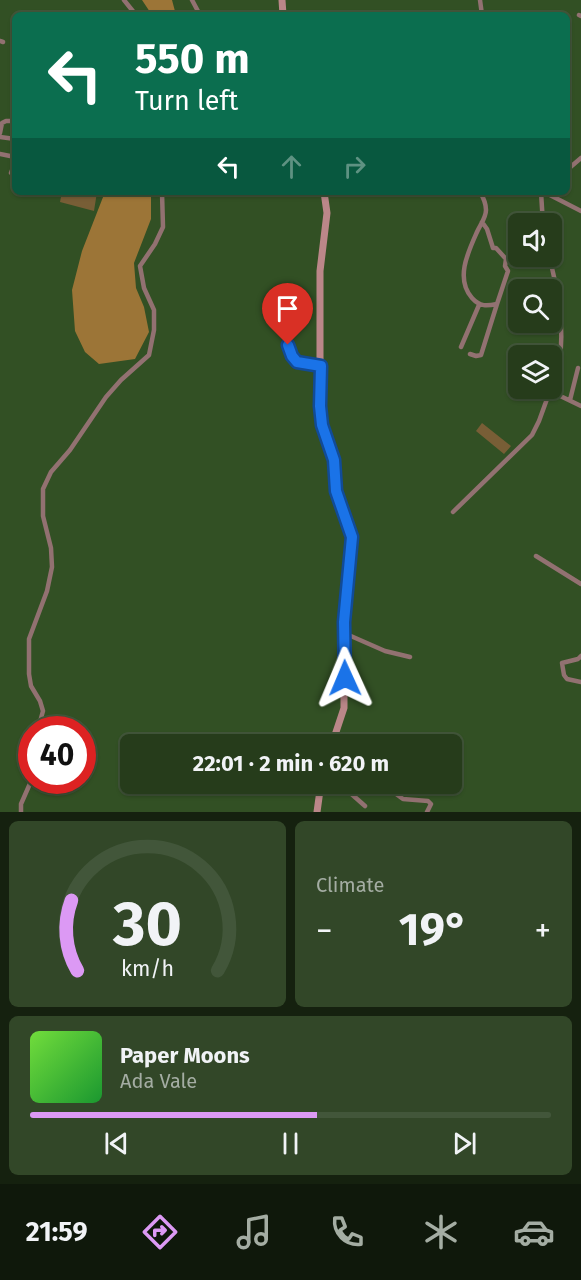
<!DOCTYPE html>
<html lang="en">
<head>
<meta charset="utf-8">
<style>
	body { margin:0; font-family:"Fira Sans",sans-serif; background:#324728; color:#f1f3f6; height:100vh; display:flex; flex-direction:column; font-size:22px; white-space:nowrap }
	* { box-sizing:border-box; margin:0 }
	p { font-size:20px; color:#a4ada3 }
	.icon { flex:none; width:33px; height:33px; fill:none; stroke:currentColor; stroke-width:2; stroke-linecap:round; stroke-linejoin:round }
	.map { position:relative; height:812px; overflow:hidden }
	.details { display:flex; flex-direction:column; gap:9px; padding:9px; background:#15210f; flex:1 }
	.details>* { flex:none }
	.top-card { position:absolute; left:12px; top:12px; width:558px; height:183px; border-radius:9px; box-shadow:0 2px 4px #0004,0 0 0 2px #42563a; background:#0b6e4f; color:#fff; overflow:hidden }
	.fabs { position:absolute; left:508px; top:213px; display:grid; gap:12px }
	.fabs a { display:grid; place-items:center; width:54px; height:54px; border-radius:9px; background:#263c1b; box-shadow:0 2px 4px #0004,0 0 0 2px #42563a; font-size:30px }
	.speed { position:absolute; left:18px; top:716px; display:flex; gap:12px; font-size:30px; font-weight:700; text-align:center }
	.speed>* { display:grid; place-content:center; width:78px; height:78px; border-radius:50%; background:#263c1b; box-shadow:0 2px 4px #0004,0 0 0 2px #42563a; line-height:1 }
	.speed .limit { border:9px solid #d22; background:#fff; color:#111 }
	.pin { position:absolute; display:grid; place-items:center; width:51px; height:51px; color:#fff; margin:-62px -26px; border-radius:50% 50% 50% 0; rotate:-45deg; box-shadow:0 0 6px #0007 }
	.pin .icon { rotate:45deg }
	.me { position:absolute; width:66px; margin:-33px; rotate:359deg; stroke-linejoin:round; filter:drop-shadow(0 0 4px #0008) }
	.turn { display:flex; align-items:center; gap:21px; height:126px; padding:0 24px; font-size:27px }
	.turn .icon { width:78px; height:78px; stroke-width:2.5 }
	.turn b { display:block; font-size:42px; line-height:51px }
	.lanes { display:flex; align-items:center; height:57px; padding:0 24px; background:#0003; justify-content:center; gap:30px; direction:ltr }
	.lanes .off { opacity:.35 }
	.big { font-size:45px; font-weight:700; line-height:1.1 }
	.details .tile { flex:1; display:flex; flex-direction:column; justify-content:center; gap:9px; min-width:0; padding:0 21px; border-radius:9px; background:#324728 }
	.details .dial { align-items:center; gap:0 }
	.dial svg { height:156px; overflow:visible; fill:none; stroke:#42563a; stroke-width:7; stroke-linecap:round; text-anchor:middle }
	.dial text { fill:#f1f3f6; stroke:none }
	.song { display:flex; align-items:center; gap:18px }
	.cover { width:72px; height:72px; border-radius:9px; background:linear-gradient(135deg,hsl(100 70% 55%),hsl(130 70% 35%)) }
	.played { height:6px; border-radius:3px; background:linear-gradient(90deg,#dc99f4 55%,#42563a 55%) }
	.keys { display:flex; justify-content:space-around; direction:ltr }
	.heat { display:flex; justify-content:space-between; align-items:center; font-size:33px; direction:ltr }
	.details .tiles { flex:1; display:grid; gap:9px; grid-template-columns:1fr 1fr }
	.tile:last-child { grid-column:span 2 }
	.trip { position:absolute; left:120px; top:734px; width:342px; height:60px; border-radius:9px; background:#263c1b; box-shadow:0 2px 4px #0004,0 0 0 2px #42563a; font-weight:700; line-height:60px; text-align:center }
	.menu { display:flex; height:96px; justify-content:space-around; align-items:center; background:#0f180b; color:#a4ada3 }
	.menu .icon { width:42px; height:42px }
	.menu .active { color:#dc99f4 }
	.menu b { font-size:27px; color:#f1f3f6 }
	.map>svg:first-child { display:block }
</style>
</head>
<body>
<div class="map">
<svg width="581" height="812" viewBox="0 0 581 812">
	<rect width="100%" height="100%" fill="#325024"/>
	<path fill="#785e36" d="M 62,192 L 97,192 L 94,211 L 60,202 Z
		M 482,423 L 511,446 L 504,454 L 476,431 Z"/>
	<path fill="#9c7537" d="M 142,0 L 172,0 L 176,15 L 152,15 Z
		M 105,192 L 151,192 L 151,219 L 134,263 L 136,288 L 144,307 L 149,332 L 135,359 L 99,364 L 85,352 L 75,331 L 72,290 L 82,251 Z"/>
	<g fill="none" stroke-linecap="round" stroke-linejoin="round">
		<path stroke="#927171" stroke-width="4.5" d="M 124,0 L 136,15
			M 192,0 L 200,15
			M 480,0 L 482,15
			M 579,15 L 581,16
			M 0,41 L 3,42
			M 0,133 L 2,123 L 6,121 L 15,121
			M 0,137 L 15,139
			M 0,154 L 15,157
			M 567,170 L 581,158
			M 11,173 L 15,162
			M 541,192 L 543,224
			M 544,192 L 581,211
			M 482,222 L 487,229 L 493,248 L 496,248 L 506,259 L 505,266 L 508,271 L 497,304
			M 549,256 C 559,294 569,350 552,387
			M 285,337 L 292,356 L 297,362 L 321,366
			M 461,347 L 479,305
			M 470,354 L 476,356 L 481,355 L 497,304 C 487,306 480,307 472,298 C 455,279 468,252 477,232 C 480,225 486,218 486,210 C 486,204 483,197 480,192
			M 550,391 L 581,406
			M 570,400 L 578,368
			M 453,512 L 532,435 L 539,421 L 551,388
			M 536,556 L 581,584
			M 344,633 L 385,651 L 410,657
			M 581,656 L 578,659 L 562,663 L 564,675 L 567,679 L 581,682
			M 38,729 L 43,711 L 40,701 L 31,686 L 29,674 L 29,639 L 47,591 L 52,567 L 51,548 L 43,516 L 43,489 L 51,472 L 70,450 L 106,397 L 121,380 L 149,355 L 154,330 L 154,310 L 144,288 L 140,266 L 155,244 L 163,227 L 162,192
			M 335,736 L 344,744
			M 289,783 L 320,791
			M 339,783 L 365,806
			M 381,783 L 403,799 L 428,801 L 431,804 L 427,812
			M 21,812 L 21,804 L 32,779"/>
		<path stroke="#bb8789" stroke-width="7" d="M 282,0 L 283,15
			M 324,192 L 327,213 L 320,271 L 320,406 L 324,434 L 334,460 L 336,491 L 351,530 L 353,545 L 344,622 L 344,708 L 332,744
			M 317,812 L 321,783"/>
	</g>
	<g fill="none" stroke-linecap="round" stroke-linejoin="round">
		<g stroke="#114b97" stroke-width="15">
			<path id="route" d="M 288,345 L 292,356 L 297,362 L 321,366 L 320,406 L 322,425 L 334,460 L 336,491 L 352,537 L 344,622 L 345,678"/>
		</g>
		<use href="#route" stroke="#1a73e8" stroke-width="10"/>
	</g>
</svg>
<div class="fabs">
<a><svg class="icon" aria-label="sound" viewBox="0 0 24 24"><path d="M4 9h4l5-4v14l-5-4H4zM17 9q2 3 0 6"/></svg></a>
<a><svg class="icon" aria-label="search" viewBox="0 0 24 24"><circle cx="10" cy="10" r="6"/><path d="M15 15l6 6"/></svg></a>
<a><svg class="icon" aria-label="layers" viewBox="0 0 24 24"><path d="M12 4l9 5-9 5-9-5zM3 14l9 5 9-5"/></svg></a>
</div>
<div class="speed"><div class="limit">40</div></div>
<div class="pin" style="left:288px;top:345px;background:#d93025"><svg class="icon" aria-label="arrive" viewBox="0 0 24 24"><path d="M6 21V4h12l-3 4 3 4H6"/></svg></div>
<svg class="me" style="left:345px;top:678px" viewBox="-20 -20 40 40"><path d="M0-17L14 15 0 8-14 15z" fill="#1a73e8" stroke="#fff" stroke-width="4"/></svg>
<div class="trip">22:01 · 2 min · 620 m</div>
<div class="top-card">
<div class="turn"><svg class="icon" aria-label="left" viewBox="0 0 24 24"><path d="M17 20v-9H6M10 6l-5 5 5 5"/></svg><div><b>550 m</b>Turn left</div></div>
<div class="lanes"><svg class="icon" aria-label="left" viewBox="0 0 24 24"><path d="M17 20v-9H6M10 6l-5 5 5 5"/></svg><svg class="icon off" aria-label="ahead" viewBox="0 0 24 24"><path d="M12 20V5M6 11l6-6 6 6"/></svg><svg class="icon off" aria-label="right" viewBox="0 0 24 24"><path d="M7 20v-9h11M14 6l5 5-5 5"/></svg></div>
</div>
</div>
<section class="details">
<div class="tiles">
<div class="tile dial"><svg viewBox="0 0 100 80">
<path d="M14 69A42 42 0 1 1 86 69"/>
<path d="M14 69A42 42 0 0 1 11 33" stroke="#dc99f4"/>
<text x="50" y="56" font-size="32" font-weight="700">30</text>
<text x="50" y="72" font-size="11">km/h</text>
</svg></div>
<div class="tile"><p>Climate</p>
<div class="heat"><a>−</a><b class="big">19°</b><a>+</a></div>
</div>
<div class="tile">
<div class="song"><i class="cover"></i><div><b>Paper Moons</b><p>Ada Vale</p></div></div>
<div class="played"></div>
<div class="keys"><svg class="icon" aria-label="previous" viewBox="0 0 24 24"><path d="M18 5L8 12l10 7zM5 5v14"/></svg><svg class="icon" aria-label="pause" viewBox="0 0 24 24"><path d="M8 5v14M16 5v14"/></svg><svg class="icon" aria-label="next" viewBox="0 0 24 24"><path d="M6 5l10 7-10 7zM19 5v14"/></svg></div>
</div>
</div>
</section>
<nav class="menu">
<b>21:59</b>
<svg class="icon active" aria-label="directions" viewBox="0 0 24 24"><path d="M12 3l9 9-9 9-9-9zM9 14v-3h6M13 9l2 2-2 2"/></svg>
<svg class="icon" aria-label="music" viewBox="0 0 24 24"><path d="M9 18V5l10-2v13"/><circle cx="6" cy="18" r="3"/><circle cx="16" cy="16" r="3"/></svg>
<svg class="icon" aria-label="phone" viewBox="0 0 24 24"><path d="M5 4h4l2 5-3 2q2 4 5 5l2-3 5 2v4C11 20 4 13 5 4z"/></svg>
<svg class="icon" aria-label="climate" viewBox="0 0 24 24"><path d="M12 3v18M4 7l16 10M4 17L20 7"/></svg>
<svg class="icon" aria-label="car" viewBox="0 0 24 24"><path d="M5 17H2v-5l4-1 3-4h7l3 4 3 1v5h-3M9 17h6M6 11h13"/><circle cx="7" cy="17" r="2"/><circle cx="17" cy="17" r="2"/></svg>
</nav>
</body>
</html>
